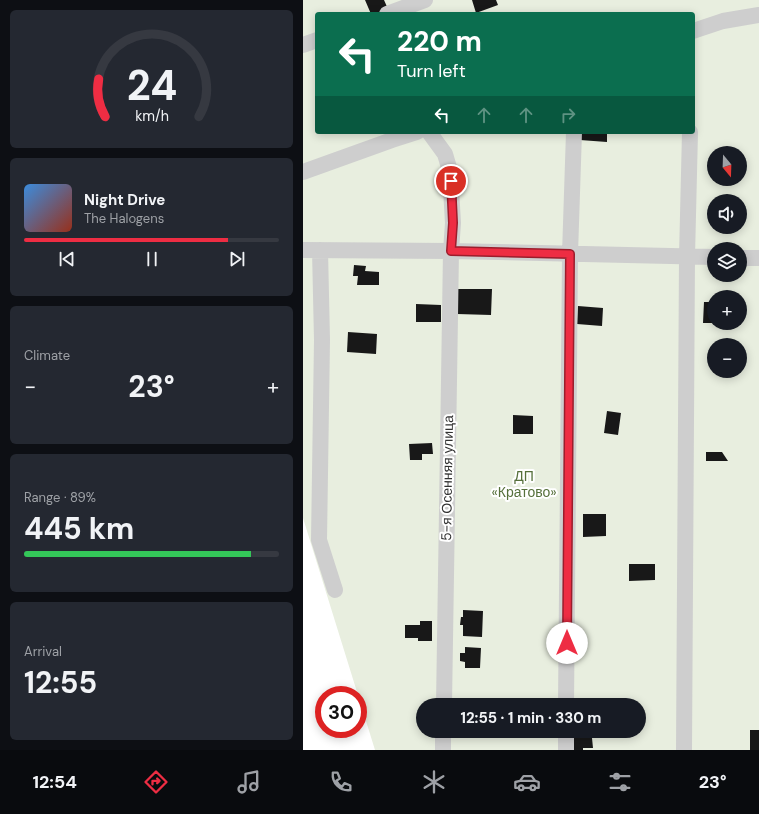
<!DOCTYPE html>
<html lang="en">
<head>
<meta charset="utf-8">
<style>
	body { margin:0; font-family:"DM Sans",sans-serif; background:#242831; color:#f1f3f6; height:100vh; display:flex; flex-direction:column; font-size:15px; white-space:nowrap }
	* { box-sizing:border-box; margin:0 }
	p { font-size:13px; color:#9ea1a6 }
	.icon { flex:none; width:22px; height:22px; fill:none; stroke:currentColor; stroke-width:2; stroke-linecap:round; stroke-linejoin:round }
	.map { position:relative; flex:1; overflow:hidden }
	.details { display:flex; flex-direction:column; gap:10px; padding:10px; background:#0d0f14; width:303px }
	.details>* { flex:none }
	.guide { position:absolute; left:12px; top:12px; width:380px; height:122px; border-radius:4px; box-shadow:0 2px 10px #0003; background:#0b6e4f; color:#fff; overflow:hidden }
	.needle { width:26px; rotate:161deg }
	.fabs { position:absolute; left:404px; top:146px; display:grid; gap:8px }
	.fabs a { display:grid; place-items:center; width:40px; height:40px; border-radius:50%; background:#171b24; box-shadow:0 2px 10px #0003; font-size:20px }
	.speed { position:absolute; left:12px; top:686px; display:flex; gap:8px; font-size:20px; font-weight:700; text-align:center }
	.speed>* { display:grid; place-content:center; width:52px; height:52px; border-radius:50%; background:#171b24; box-shadow:0 2px 10px #0003; line-height:1 }
	.speed .limit { border:6px solid #d22; background:#fff; color:#111 }
	.pin { position:absolute; display:grid; place-items:center; width:34px; height:34px; color:#fff; margin:-17px; border:2px solid #fff; border-radius:50%; box-shadow:0 1px 4px #0007 }
	.me { position:absolute; width:44px; margin:-22px; rotate:0deg; stroke-linejoin:round; filter:drop-shadow(0 0 3px #0008) }
	.turn { display:flex; align-items:center; gap:14px; height:84px; padding:0 16px; font-size:18px }
	.turn .icon { width:52px; height:52px; stroke-width:2.5 }
	.turn b { display:block; font-size:28px; line-height:34px }
	.lanes { display:flex; align-items:center; height:38px; padding:0 16px; background:#0003; justify-content:center; gap:20px; direction:ltr }
	.lanes .off { opacity:.35 }
	.big { font-size:30px; font-weight:700; line-height:1.1 }
	.details .widget { flex:1; display:flex; flex-direction:column; justify-content:center; gap:6px; min-width:0; padding:0 14px; border-radius:6px; background:#242831 }
	.details .dial { align-items:center; gap:0 }
	.dial svg { height:104px; overflow:visible; fill:none; stroke:#363941; stroke-width:7; stroke-linecap:round; text-anchor:middle }
	.dial text { fill:#f1f3f6; stroke:none }
	.song { display:flex; align-items:center; gap:12px }
	.cover { width:48px; height:48px; border-radius:6px; background:linear-gradient(135deg,hsl(210 70% 55%),hsl(10 70% 35%)) }
	.played { height:4px; border-radius:2px; background:linear-gradient(90deg,#ee2d43 80%,#363941 80%) }
	.keys { display:flex; justify-content:space-around; direction:ltr }
	.heat { display:flex; justify-content:space-between; align-items:center; font-size:22px; direction:ltr }
	.charge { height:6px; border-radius:3px; background:linear-gradient(90deg,#34c759 89%,#363941 0) }
	.trip { position:absolute; left:113px; top:698px; width:230px; height:40px; border-radius:20px; background:#171b24; box-shadow:0 2px 10px #0003; font-weight:700; line-height:40px; text-align:center }
	.menu { display:flex; height:64px; justify-content:space-around; align-items:center; background:#090b0e; color:#9ea1a6 }
	.menu .icon { width:28px; height:28px }
	.menu .selected { color:#ee2d43 }
	.menu b { font-size:18px; color:#f1f3f6 }
	main { display:flex; flex:1; min-height:0 }
	.map>svg:first-child { display:block }
</style>
</head>
<body>
<main>
<section class="details">
<div class="widget dial"><svg viewBox="0 0 100 80">
<path d="M14 69A42 42 0 1 1 86 69"/>
<path d="M14 69A42 42 0 0 1 9 40" stroke="#ee2d43"/>
<text x="50" y="56" font-size="32" font-weight="700">24</text>
<text x="50" y="72" font-size="11">km/h</text>
</svg></div>
<div class="widget">
<div class="song"><i class="cover"></i><div><b>Night Drive</b><p>The Halogens</p></div></div>
<div class="played"></div>
<div class="keys"><svg class="icon" aria-label="previous" viewBox="0 0 24 24"><path d="M18 5L8 12l10 7zM5 5v14"/></svg><svg class="icon" aria-label="pause" viewBox="0 0 24 24"><path d="M8 5v14M16 5v14"/></svg><svg class="icon" aria-label="next" viewBox="0 0 24 24"><path d="M6 5l10 7-10 7zM19 5v14"/></svg></div>
</div>
<div class="widget"><p>Climate</p>
<div class="heat"><a>−</a><b class="big">23°</b><a>+</a></div>
</div>
<div class="widget"><p>Range · 89%</p><b class="big">445 km</b><div class="charge"></div></div>
<div class="widget"><p>Arrival</p><b class="big">12:55</b></div>
</section>
<div class="map">
<svg width="456" height="750" viewBox="0 0 456 750">
	<rect width="100%" height="100%" fill="#fff"/>
	<path fill="#e8eedf" fill-rule="evenodd" d="M 0,0 L 456,0 L 456,750 L 72,750 L 0,518 ZM 14,14 L 390,14 L 390,132 L 14,132 ZM 411,153 L 437,153 L 437,179 L 411,179 ZM 411,201 L 437,201 L 437,227 L 411,227 ZM 411,249 L 437,249 L 437,275 L 411,275 ZM 411,297 L 437,297 L 437,323 L 411,323 ZM 411,345 L 437,345 L 437,371 L 411,371 ZM 120,705 L 336,705 L 336,731 L 120,731 Z"/>
	<path fill="#181818" d="M 62,0 L 81,0 L 85,9 L 72,14 L 68,14 Z
		M 169,0 L 193,0 L 195,5 L 173,13 Z
		M 277,132 L 304,132 L 304,142 L 277,140 Z
		M 51,265 L 63,266 L 62,271 L 76,272 L 76,285 L 54,285 L 55,276 L 50,276 Z
		M 155,289 L 189,289 L 188,315 L 154,314 Z
		M 401,302 L 411,302 L 411,323 L 400,323 Z
		M 113,304 L 138,305 L 138,322 L 113,322 Z
		M 275,306 L 300,308 L 299,326 L 274,324 Z
		M 45,332 L 74,334 L 73,354 L 44,352 Z
		M 304,411 L 318,413 L 315,435 L 301,433 Z
		M 210,415 L 230,416 L 230,434 L 210,434 Z
		M 129,443 L 130,454 L 119,454 L 119,460 L 107,460 L 106,444 Z
		M 403,452 L 419,452 L 425,461 L 403,461 Z
		M 280,514 L 303,514 L 303,536 L 280,537 Z
		M 326,564 L 352,564 L 352,580 L 326,581 Z
		M 160,610 L 180,611 L 179,637 L 160,636 L 160,625 L 157,625 L 158,617 L 160,617 Z
		M 117,621 L 129,621 L 129,641 L 115,641 L 115,638 L 102,638 L 102,625 L 117,625 Z
		M 162,647 L 178,648 L 177,668 L 162,668 L 162,662 L 157,661 L 157,653 L 162,653 Z
		M 447,730 L 456,730 L 456,750 L 447,750 Z
		M 266,738 L 289,738 L 290,748 L 280,748 L 280,750 L 266,750 Z"/>
	<g fill="none" stroke-linecap="round" stroke-linejoin="round">
		<path stroke="#cecece" stroke-width="16" d="M 84,14 L 122,0
			M 390,31 L 420,21 L 456,15
			M 0,45 L 14,40
			M 126,132 L 142,154 L 147,171 L 150,223 L 148,251 L 141,705
			M 0,172 L 89,140 L 114,132
			M 0,250 L 148,251 L 411,257
			M 17,250 L 19,340 L 16,540 L 32,590
			M 437,258 L 456,258
			M 263,705 L 267,254 L 271,132
			M 140,750 L 140,731
			M 263,750 L 263,731
			M 381,750 L 384,257 L 387,132"/>
	</g>
	<g fill="none" stroke-linecap="round" stroke-linejoin="round">
		<g stroke="#9b1d2c" stroke-width="10">
			<path id="route" d="M 148,181 L 150,223 L 148,251 L 267,254 L 264,643"/>
		</g>
		<use href="#route" stroke="#ee2d43" stroke-width="7"/>
	</g>
	<g text-anchor="middle" dominant-baseline="central" stroke-width="4" stroke-linejoin="round" paint-order="stroke">
		<g font-size="14" fill="#56703b" stroke="#fff">
			<text x="221" y="476">ДП<tspan x="221" dy="16">«Кратово»</tspan></text>
		</g>
		<g font-size="14" fill="#313131" stroke="#fff">
			<text transform="translate(144 478) rotate(-89)">5-я Осенняя улица</text>
		</g>
	</g>
</svg>
<div class="fabs">
<a><svg class="needle" viewBox="-14 -14 28 28"><path d="M0-13l5 13h-10z" fill="#e53935"/><path d="M0 13l5-13h-10z" fill="#9ea1a6"/></svg></a>
<a><svg class="icon" aria-label="sound" viewBox="0 0 24 24"><path d="M4 9h4l5-4v14l-5-4H4zM17 9q2 3 0 6"/></svg></a>
<a><svg class="icon" aria-label="layers" viewBox="0 0 24 24"><path d="M12 4l9 5-9 5-9-5zM3 14l9 5 9-5"/></svg></a>
<a>+</a>
<a>−</a>
</div>
<div class="speed"><div class="limit">30</div></div>
<div class="pin" style="left:148px;top:181px;background:#d93025"><svg class="icon" aria-label="arrive" viewBox="0 0 24 24"><path d="M6 21V4h12l-3 4 3 4H6"/></svg></div>
<svg class="me" style="left:264px;top:643px" viewBox="-20 -20 40 40"><circle r="19" fill="#fff"/><path d="M0-13L10 11 0 6-10 11z" fill="#ee2d43"/></svg>
<div class="trip">12:55 · 1 min · 330 m</div>
<div class="guide">
<div class="turn"><svg class="icon" aria-label="left" viewBox="0 0 24 24"><path d="M17 20v-9H6M10 6l-5 5 5 5"/></svg><div><b>220 m</b>Turn left</div></div>
<div class="lanes"><svg class="icon" aria-label="left" viewBox="0 0 24 24"><path d="M17 20v-9H6M10 6l-5 5 5 5"/></svg><svg class="icon off" aria-label="ahead" viewBox="0 0 24 24"><path d="M12 20V5M6 11l6-6 6 6"/></svg><svg class="icon off" aria-label="ahead" viewBox="0 0 24 24"><path d="M12 20V5M6 11l6-6 6 6"/></svg><svg class="icon off" aria-label="right" viewBox="0 0 24 24"><path d="M7 20v-9h11M14 6l5 5-5 5"/></svg></div>
</div>
</div>
</main>
<nav class="menu">
<b>12:54</b>
<svg class="icon selected" aria-label="directions" viewBox="0 0 24 24"><path d="M12 3l9 9-9 9-9-9zM9 14v-3h6M13 9l2 2-2 2"/></svg>
<svg class="icon" aria-label="music" viewBox="0 0 24 24"><path d="M9 18V5l10-2v13"/><circle cx="6" cy="18" r="3"/><circle cx="16" cy="16" r="3"/></svg>
<svg class="icon" aria-label="phone" viewBox="0 0 24 24"><path d="M5 4h4l2 5-3 2q2 4 5 5l2-3 5 2v4C11 20 4 13 5 4z"/></svg>
<svg class="icon" aria-label="climate" viewBox="0 0 24 24"><path d="M12 3v18M4 7l16 10M4 17L20 7"/></svg>
<svg class="icon" aria-label="car" viewBox="0 0 24 24"><path d="M5 17H2v-5l4-1 3-4h7l3 4 3 1v5h-3M9 17h6M6 11h13"/><circle cx="7" cy="17" r="2"/><circle cx="17" cy="17" r="2"/></svg>
<svg class="icon" aria-label="filters" viewBox="0 0 24 24"><path d="M4 7h16M4 17h16"/><circle cx="9" cy="7" r="2"/><circle cx="15" cy="17" r="2"/></svg>
<b>23°</b>
</nav>
</body>
</html>
